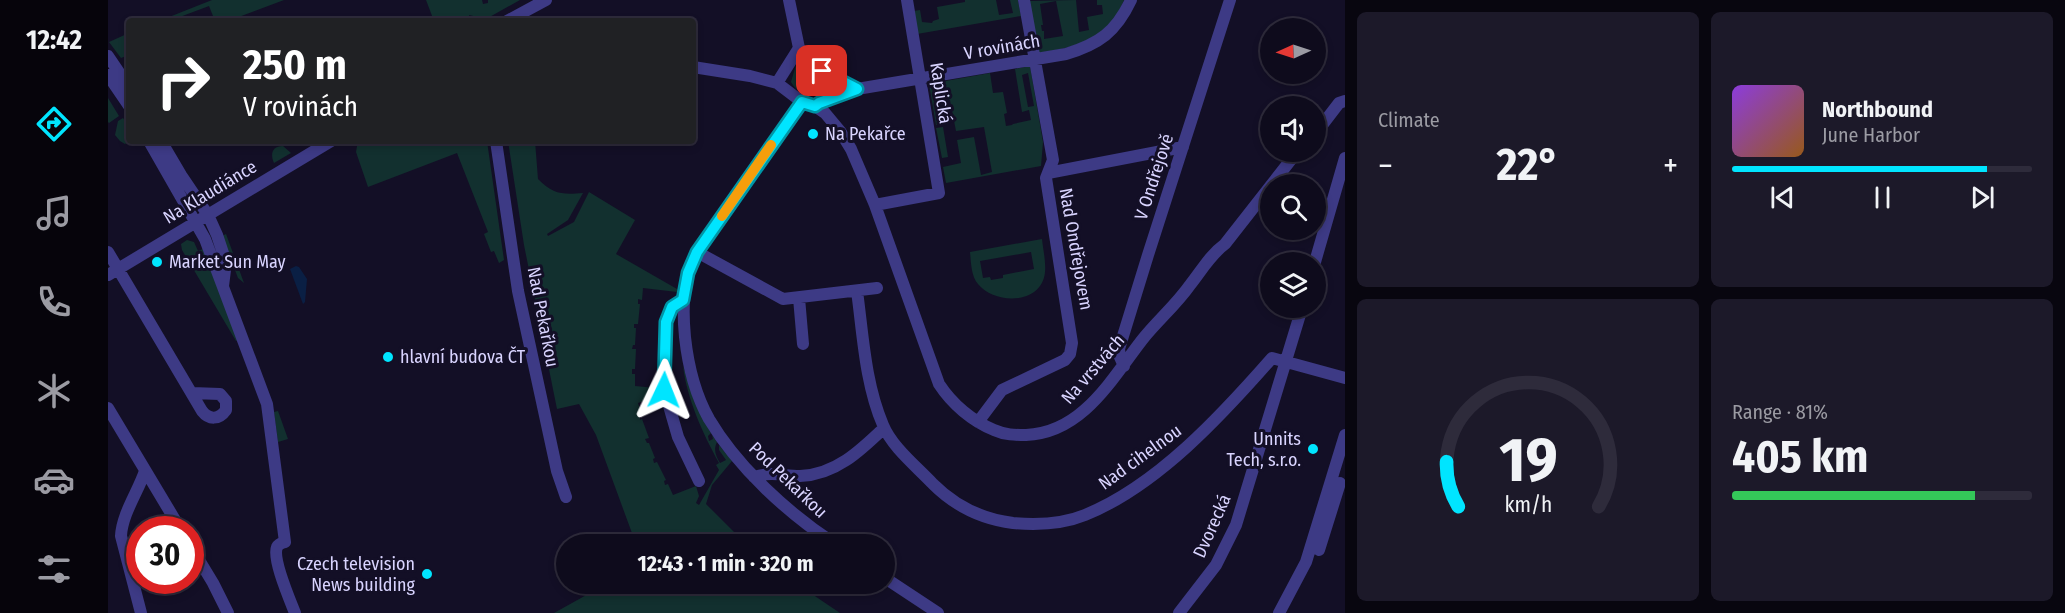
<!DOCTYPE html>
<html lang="en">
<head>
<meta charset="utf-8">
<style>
	body { margin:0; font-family:"Fira Sans Condensed",sans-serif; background:#1c1929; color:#f1f3f6; height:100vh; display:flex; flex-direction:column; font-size:22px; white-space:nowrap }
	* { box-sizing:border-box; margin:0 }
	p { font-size:20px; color:#9b9ba3 }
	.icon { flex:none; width:33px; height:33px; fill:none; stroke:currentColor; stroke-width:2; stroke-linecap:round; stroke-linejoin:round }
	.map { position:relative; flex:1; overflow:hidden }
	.details { display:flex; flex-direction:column; gap:12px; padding:12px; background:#08060f; width:720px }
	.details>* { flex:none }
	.top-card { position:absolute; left:18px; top:18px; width:570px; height:126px; border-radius:6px; box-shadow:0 3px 9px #0003,0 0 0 2px #2e2b3b; background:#202124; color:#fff; overflow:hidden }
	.needle { width:39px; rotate:267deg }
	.tools { position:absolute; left:1152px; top:18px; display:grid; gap:12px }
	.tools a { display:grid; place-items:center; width:66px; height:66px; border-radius:50%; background:#0e0b1c; box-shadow:0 3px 9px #0003,0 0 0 2px #2e2b3b; font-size:30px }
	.speed { position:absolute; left:18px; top:516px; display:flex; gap:12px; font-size:30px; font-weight:700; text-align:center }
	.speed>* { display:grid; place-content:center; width:78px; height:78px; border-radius:50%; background:#0e0b1c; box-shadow:0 3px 9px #0003,0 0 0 2px #2e2b3b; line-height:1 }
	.speed .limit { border:9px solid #d22; background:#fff; color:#111 }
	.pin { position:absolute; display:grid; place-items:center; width:51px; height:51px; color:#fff; margin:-26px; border-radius:12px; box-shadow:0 3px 9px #0006 }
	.me { position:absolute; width:66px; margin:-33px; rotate:2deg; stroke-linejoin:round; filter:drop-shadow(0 0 4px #0008) }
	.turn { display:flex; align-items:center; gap:21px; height:126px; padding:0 18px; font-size:27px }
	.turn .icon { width:78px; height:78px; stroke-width:2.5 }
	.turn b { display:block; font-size:42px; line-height:51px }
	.big { font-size:45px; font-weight:700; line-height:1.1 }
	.details .card { flex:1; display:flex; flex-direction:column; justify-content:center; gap:9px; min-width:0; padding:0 21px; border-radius:9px; background:#1c1929 }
	.details .dial { align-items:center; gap:0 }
	.dial svg { height:156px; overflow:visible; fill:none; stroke:#2e2b3b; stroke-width:7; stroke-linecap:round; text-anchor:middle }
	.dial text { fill:#f1f3f6; stroke:none }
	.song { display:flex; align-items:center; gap:18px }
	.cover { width:72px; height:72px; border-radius:9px; background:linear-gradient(135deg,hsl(270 70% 55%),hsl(30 70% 35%)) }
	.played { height:6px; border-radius:3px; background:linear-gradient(90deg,#00e5ff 85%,#2e2b3b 85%) }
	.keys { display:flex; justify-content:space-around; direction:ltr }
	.heat { display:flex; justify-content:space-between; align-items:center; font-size:33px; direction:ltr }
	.charge { height:9px; border-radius:4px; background:linear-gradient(90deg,#34c759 81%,#2e2b3b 0) }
	.details .tiles { flex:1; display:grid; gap:12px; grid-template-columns:repeat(2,1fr) }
	.trip { position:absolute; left:448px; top:534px; width:339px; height:60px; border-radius:30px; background:#0e0b1c; box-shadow:0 3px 9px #0003,0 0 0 2px #2e2b3b; font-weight:700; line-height:60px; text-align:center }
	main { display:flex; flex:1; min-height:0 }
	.dock { display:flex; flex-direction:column; width:108px; justify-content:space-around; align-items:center; background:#06040b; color:#9b9ba3 }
	.dock .icon { width:42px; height:42px }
	.dock .selected { color:#00e5ff }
	.dock b { font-size:27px; color:#f1f3f6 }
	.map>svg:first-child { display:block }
</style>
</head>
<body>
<main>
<nav class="dock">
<b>12:42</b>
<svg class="icon selected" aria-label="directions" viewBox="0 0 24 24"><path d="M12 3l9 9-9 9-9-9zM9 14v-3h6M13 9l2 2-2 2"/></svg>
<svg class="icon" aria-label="music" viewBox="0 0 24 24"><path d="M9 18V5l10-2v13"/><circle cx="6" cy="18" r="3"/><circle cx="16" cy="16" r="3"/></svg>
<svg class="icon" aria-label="phone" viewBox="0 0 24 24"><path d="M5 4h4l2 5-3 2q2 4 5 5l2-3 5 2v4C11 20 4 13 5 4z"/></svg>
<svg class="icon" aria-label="climate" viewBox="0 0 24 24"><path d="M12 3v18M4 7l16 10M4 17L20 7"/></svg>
<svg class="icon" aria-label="car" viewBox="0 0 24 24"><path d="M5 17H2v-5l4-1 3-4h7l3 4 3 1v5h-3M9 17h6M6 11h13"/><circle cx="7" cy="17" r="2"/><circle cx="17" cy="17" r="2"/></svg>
<svg class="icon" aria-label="filters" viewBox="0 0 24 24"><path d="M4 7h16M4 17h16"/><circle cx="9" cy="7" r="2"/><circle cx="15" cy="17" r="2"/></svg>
</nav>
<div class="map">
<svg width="1237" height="613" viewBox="0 0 1237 613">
	<rect width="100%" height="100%" fill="#130f26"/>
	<path fill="#12302f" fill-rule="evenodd" d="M 104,0 L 176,0 L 120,21 L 107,21 L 101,6 L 61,21 L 51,21 Z
		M 318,0 L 374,0 L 375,4 L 380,3 L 380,0 L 412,0 L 378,19 L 361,15 L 363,21 L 326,21 Z
		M 857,0 L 888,0 L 891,15 L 905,13 L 902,0 L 910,0 L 913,16 L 809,34 L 806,11 L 812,10 L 814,22 L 824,23 L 825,21 L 831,19 L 829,7 L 857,2 Z
		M 968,0 L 971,32 L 981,30 L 979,17 L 995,14 L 994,5 L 989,5 L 989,0 L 1016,0 C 1001,40 968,47 931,53 L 921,1 ZM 948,1 L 955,36 L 936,39 L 936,31 L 934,31 L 933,25 L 935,25 L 932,4 Z
		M 21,33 L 21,55 L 13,58 L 1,42 Z
		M 692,61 L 699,61 L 733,87 L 733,90 C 715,98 693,100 683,82 L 688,65 Z
		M 922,66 L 935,142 L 933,166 L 838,183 L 835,167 L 853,163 L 849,140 L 866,137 L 873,175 L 884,172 L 876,127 L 848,131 L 842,100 L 834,101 L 836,114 L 833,114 L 834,124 L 828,125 L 821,84 L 882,73 L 885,93 L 895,92 L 899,113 L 896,114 L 898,126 L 904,125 L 905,124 L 923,120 L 921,110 L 914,112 L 907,69 ZM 920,73 L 926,106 L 920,107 L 914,75 Z
		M 0,98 L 11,116 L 1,123 L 0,122 Z
		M 15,118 L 21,126 L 22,141 L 17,144 L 12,141 L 7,135 L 10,121 Z
		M 835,127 L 840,157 L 834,158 L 828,128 Z
		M 250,141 L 379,141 L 396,260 L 391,263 L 386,251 L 383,252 L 376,234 L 380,232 L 349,153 L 260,187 L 248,152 Z
		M 400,141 L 427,141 L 430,179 C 445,194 454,195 475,193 L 460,220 L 439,234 L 440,236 L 466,222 L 481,192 L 527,220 L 508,254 L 569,289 L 569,292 L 535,288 L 534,300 L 530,299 L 530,304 L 532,304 L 530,324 L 526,324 L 526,328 L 528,328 L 527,345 L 525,345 L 524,349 L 528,349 L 527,369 L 524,369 L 524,374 L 527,374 L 527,386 L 548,388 L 549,396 L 530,403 L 534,415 L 531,415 L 532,420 L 534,419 L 541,438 L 537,439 L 539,443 L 541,443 L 547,458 L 545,459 L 546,463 L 549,462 L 558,480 L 556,481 L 557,485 L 560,484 L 565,495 L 588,486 L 591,496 L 588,503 L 591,505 L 611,470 L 608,465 L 611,463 C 595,434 579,399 575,366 L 587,404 L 603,433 L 600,436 L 601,441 L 605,439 L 604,435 L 609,442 C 605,450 608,456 612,463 L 618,460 L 611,450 L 611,445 L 624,461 L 604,485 L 598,504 L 638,544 L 528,544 L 488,435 L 471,404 L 449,409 L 416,245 Z
		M 175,146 L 183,153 L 166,163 C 162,154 164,146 175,146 Z
		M 118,234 L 136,283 L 130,278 L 114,236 Z
		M 934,239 C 935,249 938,262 937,272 C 934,305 887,305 870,284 C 863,276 863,262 862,252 ZM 923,252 L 926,269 L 895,275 L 895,278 L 883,280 L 882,277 L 875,278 L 872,261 Z
		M 79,240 L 86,242 L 90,251 L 95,249 L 130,340 L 128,341 L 74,250 L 73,244 Z
		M 170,411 L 180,439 L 170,442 L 166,412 Z
		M 505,584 L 689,584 L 732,613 L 446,613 L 491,588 Z"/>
	<path fill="#0a1f44" d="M 188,266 L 191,267 L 199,279 L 197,302 L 195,304 L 182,269 Z"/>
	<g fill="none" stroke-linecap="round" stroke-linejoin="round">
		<path stroke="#3d3a85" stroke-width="12" d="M 681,0 L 691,48
			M 399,21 L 438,0
			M 691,48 L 715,71 L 749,89
			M 0,56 L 21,87
			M 585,67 L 642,76 L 669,83 L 694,102 L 707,106 L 717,113 L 732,131 L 743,149 L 767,205 L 831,384 C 844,404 864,421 886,430 C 897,435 907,435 918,435 C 974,433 1003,380 1034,340 C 1049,321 1068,305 1082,285 C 1094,270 1102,255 1117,244 L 1189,152
			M 0,75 L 21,106
			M 669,83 L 691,48
			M 694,102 L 589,252 C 575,280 574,306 577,337 C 580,365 587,394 601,419 C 630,468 681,514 727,544
			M 707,106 L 711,103 L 749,89 L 958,54 C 991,44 1008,32 1023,0
			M 1208,133 L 1231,103 L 1237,101
			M 41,141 L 97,239 L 159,404 L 177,542 C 174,543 171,543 169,547 C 164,559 182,600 187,613
			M 53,141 L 73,175 L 100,215 L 109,235 L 118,262 L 115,286
			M 388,141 L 410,291 L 449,471 L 458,497
			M 940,173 L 1075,147
			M 767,205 L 831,193 L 799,0
			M 0,252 L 94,411 C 101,420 111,420 118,410 L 118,401 L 112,394 L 84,393
			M 589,252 L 675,299 L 769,288
			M 1207,262 L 1237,158
			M 0,275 L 223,141
			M 749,291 C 755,335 757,383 775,425 C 784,447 808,466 825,484 C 847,506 873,519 905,523 C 928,525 955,524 977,515 C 1049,486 1114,415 1164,358 L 1237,378
			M 691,298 L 695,344
			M 575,300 L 563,307 L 558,322 L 555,385 L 570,437 L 591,481
			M 1016,366 L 1012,357 L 1011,349 L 1040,255 L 1122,0
			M 0,408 L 73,530
			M 870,422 L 894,390 L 957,360 L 962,354 L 964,343 L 938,178 L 945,160 L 916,0
			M 646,477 C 666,471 674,476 692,476 C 727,475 752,451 776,428
			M 82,545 L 105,583 L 120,613
			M 1211,550 L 1232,483
			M 777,578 L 830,613
			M 33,613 L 13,536 C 14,514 30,492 37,471
			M 1071,613 L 1108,565 L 1128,525 L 1194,308
			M 1171,613 L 1198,562 L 1237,435"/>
	</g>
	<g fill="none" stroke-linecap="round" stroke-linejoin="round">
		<g stroke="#0095a6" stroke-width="15">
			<path id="route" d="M 556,390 L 558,322 L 564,307 L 575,300 L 580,273 L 589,252 L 694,102 L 707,106 L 711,103 L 749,89 L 714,71"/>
		</g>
		<use href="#route" stroke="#00e5ff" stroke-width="10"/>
		<path stroke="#f59e0b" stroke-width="10" d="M 614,216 L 663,145"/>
	</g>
	<g fill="#00e5ff" stroke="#130f26" stroke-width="2">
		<circle cx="705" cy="134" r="6"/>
		<circle cx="49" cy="262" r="6"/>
		<circle cx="280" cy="357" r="6"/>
		<circle cx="1205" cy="449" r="6"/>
		<circle cx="319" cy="574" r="6"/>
	</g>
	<g text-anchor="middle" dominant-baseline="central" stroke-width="6" stroke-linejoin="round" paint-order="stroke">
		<g font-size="18" fill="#d9d4ff" stroke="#130f26">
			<text transform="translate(894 47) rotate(-10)">V rovinách</text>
			<text transform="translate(833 93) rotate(81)">Kaplická</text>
			<text transform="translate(1046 177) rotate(-72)">V Ondřejově</text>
			<text transform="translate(102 192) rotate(-31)">Na Klaudiánce</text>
			<text transform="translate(968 249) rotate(80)">Nad Ondřejovem</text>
			<text transform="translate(435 317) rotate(79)">Nad Pekařkou</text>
			<text transform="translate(985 369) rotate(-49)">Na vrstvách</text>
			<text transform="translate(1032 457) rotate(-36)">Nad cihelnou</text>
			<text transform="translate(680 480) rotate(44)">Pod Pekařkou</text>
			<text transform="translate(1104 526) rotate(-66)">Dvorecká</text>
		</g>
		<g font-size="18" fill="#d9d4ff" stroke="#130f26" text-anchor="start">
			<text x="717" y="134">Na Pekařce</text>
			<text x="61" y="262">Market Sun May</text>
			<text x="292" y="357">hlavní budova ČT</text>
			<text x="1193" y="439" text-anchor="end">Unnits<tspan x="1193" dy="21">Tech, s.r.o.</tspan></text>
			<text x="307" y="564" text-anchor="end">Czech television<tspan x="307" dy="21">News building</tspan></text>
		</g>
	</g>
</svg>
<div class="tools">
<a><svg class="needle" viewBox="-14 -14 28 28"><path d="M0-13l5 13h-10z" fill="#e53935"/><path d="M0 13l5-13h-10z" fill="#9b9ba3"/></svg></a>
<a><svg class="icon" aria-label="sound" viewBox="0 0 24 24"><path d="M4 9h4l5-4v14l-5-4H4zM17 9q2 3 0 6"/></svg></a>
<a><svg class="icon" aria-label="search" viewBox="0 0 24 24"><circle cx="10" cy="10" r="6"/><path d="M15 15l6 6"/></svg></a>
<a><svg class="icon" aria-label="layers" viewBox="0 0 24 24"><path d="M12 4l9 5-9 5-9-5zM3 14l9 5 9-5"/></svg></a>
</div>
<div class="speed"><div class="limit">30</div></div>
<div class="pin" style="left:714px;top:71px;background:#d93025"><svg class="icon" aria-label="arrive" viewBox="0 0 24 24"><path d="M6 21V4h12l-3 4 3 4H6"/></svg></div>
<svg class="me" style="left:556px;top:390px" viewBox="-20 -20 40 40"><path d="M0-17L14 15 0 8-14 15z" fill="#00e5ff" stroke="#fff" stroke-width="4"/></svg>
<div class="trip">12:43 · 1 min · 320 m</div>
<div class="top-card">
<div class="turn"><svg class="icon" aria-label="right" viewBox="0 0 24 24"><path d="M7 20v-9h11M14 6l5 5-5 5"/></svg><div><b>250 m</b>V rovinách</div></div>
</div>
</div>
<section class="details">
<div class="tiles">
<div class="card"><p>Climate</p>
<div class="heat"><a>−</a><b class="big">22°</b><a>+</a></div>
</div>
<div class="card">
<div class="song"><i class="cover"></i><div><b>Northbound</b><p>June Harbor</p></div></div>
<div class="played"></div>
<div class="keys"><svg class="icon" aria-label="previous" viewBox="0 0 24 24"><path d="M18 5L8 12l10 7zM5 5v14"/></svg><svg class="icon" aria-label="pause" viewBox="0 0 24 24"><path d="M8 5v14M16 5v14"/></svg><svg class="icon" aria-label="next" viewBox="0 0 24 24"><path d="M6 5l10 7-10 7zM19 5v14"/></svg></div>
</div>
<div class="card dial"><svg viewBox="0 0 100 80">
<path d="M14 69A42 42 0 1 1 86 69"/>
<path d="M14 69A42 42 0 0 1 8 46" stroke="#00e5ff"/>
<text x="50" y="56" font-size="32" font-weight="700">19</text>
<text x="50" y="72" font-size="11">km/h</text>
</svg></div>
<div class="card"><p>Range · 81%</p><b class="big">405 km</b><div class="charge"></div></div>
</div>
</section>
</main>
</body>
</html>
